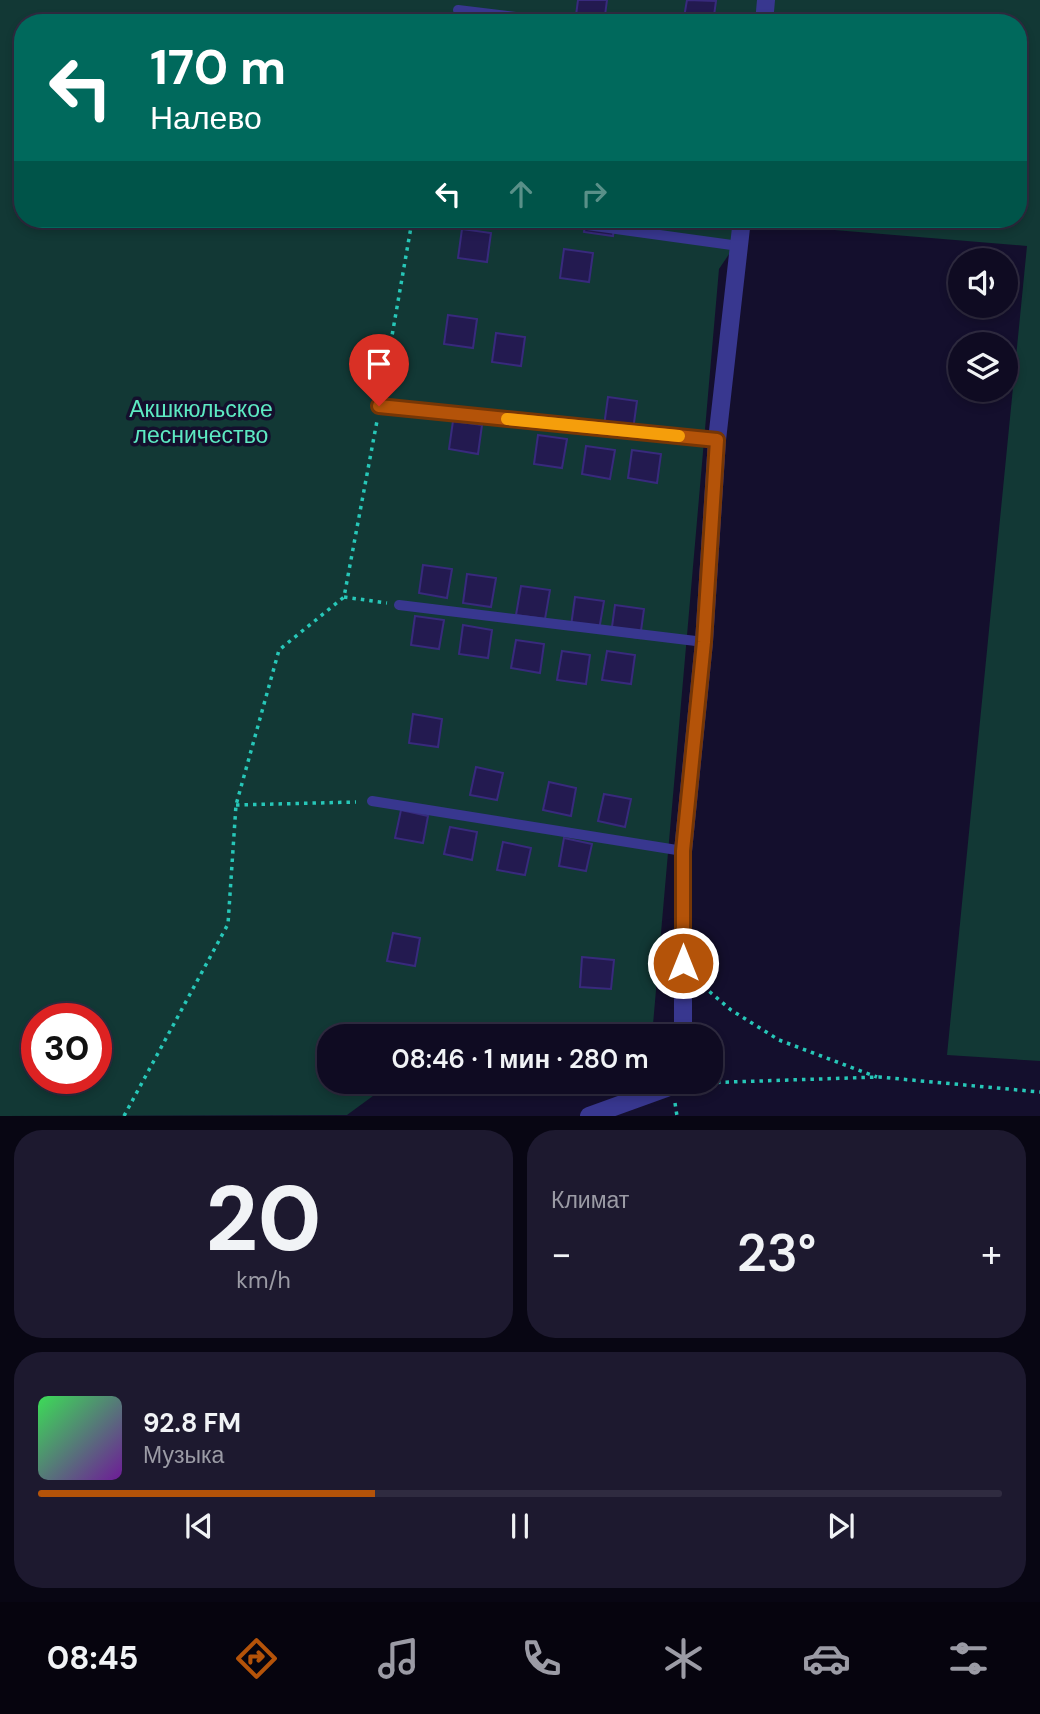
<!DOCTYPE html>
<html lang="ru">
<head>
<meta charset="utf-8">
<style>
	body { margin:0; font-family:"DM Sans",sans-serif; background:#1d192f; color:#f1f3f6; height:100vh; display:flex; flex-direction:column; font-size:26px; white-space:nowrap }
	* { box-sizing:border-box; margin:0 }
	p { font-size:23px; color:#9b9ba5 }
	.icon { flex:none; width:38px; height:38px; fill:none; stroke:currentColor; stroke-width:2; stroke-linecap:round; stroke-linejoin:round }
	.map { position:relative; height:1116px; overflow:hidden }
	.panel { display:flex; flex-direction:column; gap:14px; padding:14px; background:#080613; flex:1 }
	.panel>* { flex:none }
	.guide { position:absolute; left:14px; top:14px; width:1013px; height:214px; border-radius:28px; box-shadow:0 4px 10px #0003,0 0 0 2px #2f2b40; background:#00695c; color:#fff; overflow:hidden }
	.controls { position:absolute; left:948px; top:248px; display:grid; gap:14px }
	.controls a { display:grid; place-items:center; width:70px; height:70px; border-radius:50%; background:#0f0b22; box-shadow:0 4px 10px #0003,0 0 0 2px #2f2b40; font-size:35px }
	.speed { position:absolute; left:21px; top:1003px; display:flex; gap:14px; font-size:35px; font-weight:700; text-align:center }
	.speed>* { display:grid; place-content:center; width:91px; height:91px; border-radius:50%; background:#0f0b22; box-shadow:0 4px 10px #0003,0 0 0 2px #2f2b40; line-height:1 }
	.speed .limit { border:10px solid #d22; background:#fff; color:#111 }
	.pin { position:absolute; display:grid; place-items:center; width:60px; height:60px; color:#fff; margin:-72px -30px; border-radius:50% 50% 50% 0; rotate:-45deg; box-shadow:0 0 7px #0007 }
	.pin .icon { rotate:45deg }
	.me { position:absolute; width:77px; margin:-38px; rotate:0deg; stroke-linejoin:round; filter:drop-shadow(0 0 5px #0008) }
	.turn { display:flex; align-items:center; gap:24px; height:147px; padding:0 21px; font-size:32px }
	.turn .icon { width:91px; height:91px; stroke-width:2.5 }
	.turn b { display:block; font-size:49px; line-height:60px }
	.lanes { display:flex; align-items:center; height:66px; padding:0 21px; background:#0003; justify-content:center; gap:35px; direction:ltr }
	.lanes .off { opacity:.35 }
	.big { font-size:52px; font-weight:600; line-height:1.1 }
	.panel .widget { flex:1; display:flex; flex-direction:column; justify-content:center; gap:10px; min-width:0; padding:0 24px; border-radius:28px; background:#1d192f }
	.panel .dial { align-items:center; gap:0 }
	.dial b { font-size:91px; line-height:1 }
	.song { display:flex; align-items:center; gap:21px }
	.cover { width:84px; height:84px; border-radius:10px; background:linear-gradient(135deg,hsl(130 70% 55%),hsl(280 70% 35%)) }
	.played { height:7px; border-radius:4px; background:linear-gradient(90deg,#b45309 35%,#2f2b40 35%) }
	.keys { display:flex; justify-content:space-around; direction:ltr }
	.heat { display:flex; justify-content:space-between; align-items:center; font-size:38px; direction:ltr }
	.panel .tiles { flex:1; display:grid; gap:14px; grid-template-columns:1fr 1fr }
	.widget:last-child { grid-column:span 2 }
	.trip { position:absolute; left:317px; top:1024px; width:406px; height:70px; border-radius:28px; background:#0f0b22; box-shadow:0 4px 10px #0003,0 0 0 2px #2f2b40; font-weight:600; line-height:70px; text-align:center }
	.tab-bar { display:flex; height:112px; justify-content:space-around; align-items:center; background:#06040e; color:#9b9ba5 }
	.tab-bar .icon { width:49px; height:49px }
	.tab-bar .current { color:#b45309 }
	.tab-bar b { font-size:32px; color:#f1f3f6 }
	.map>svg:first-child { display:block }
</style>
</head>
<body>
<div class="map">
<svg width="1040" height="1116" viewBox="0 0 1040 1116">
	<rect width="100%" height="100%" fill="#140f2d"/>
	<path fill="#123835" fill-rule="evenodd" d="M 0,0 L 1040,0 L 1040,1061 L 947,1055 L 1027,246 L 750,223 L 719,269 L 652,1036 L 329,1036 L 329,1082 L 392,1082 L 347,1115 L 0,1116 ZM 23,23 L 1018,23 L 1018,219 L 23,219 ZM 37,1018 L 96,1018 L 96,1078 L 37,1078 Z"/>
	<path fill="#231a50" stroke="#382a7d" stroke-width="2" d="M 578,0 L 607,0 L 604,23 L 575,23 Z
		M 687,0 L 716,1 L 713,23 L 683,23 Z
		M 586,219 L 615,219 L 613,236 L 584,232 Z
		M 462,229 L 491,233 L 487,262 L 458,258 Z
		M 564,249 L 593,253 L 589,282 L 560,278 Z
		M 448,315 L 477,319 L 473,348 L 444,344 Z
		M 496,333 L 525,337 L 521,366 L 492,362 Z
		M 608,397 L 637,401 L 633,430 L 604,426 Z
		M 453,421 L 482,425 L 478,454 L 449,449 Z
		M 538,435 L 567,439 L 562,468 L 534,464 Z
		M 586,446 L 615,450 L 610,479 L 582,474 Z
		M 632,450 L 661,454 L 657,483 L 628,478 Z
		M 423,565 L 452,569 L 447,598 L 419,593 Z
		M 467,574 L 496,578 L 491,607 L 463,603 Z
		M 521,586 L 550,590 L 545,619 L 516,615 Z
		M 575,597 L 604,601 L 599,630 L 571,626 Z
		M 615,605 L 644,609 L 640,638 L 611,634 Z
		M 415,616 L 444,620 L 439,649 L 411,645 Z
		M 463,625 L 492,630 L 488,658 L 459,654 Z
		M 516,640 L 544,644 L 540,673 L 511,668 Z
		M 562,651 L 590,655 L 586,684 L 557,680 Z
		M 607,651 L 635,655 L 631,684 L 602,680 Z
		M 413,714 L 442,719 L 438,747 L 409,743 Z
		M 476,767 L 503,773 L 497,800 L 470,795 Z
		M 549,782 L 576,788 L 571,816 L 543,810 Z
		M 604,794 L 631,799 L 625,827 L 598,821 Z
		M 401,810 L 428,816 L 423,843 L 395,838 Z
		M 450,827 L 477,832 L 472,860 L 444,854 Z
		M 564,838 L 592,844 L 586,871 L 559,866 Z
		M 503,842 L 531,848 L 525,875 L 497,870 Z
		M 393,933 L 420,938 L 415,966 L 387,961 Z
		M 582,957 L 614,960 L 611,989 L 580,987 Z
		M 467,1024 L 499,1027 L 498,1036 L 466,1036 Z"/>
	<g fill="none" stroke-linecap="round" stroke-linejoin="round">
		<path stroke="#27c7b8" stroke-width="3.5" stroke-dasharray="3.5 5" stroke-linecap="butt" d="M 382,393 L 411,227 L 420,219
			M 344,597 L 387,603
			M 236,805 L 356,802
			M 703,986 L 731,1010 L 779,1040 L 877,1077
			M 700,1083 L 879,1077 L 1040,1092
			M 675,1103 L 677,1116
			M 124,1116 L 228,924 L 236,805 L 279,650 L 344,597 L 377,421"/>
		<path stroke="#38378f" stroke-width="10" d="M 458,10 L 564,23
			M 544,219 L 739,246
			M 379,406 L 717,440
			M 399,605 L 704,642
			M 372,801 L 683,851"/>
		<path stroke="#38378f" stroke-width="18" d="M 764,23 L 766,0
			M 683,1036 L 683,851 L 704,642 L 717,440 L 742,219
			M 589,1116 L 683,1082"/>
	</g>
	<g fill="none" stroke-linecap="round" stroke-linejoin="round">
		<g stroke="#753606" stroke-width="18">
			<path id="route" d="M 379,406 L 717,440 L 704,642 L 683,851 L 683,963"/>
		</g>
		<use href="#route" stroke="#b45309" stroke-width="12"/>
		<path stroke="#f59e0b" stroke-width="12" d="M 507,419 L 679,436"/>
	</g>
	<g text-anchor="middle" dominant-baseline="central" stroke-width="7" stroke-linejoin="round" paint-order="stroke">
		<g font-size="23" fill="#5de9c2" stroke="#140f2d">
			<text x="201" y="409">Акшкюльское<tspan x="201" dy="26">лесничество</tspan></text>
		</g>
	</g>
</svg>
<div class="controls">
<a><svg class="icon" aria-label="sound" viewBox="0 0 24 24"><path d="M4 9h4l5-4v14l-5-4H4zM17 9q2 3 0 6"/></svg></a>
<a><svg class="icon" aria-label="layers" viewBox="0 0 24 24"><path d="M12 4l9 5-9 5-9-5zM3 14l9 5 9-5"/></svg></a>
</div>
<div class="speed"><div class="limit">30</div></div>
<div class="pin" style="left:379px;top:406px;background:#d93025"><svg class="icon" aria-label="arrive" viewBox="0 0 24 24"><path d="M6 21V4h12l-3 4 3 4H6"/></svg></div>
<svg class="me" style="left:683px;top:963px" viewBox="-20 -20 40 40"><circle r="17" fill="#b45309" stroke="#fff" stroke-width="3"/><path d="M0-11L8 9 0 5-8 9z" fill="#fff"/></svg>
<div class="trip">08:46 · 1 мин · 280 m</div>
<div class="guide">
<div class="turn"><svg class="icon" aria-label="left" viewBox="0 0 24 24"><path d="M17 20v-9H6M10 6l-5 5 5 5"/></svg><div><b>170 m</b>Налево</div></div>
<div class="lanes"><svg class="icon" aria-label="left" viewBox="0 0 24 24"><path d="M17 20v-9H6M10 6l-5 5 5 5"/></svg><svg class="icon off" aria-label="ahead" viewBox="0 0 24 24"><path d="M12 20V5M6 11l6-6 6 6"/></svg><svg class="icon off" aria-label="right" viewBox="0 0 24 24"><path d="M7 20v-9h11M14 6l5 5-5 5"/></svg></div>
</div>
</div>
<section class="panel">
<div class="tiles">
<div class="widget dial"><b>20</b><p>km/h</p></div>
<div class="widget"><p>Климат</p>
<div class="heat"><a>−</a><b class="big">23°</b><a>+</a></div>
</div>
<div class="widget">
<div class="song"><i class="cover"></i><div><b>92.8 FM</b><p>Музыка</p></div></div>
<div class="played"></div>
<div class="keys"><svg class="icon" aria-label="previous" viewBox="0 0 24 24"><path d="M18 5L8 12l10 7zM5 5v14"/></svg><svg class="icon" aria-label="pause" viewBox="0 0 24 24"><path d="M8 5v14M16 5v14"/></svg><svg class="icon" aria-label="next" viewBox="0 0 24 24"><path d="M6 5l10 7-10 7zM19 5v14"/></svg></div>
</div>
</div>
</section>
<nav class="tab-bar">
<b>08:45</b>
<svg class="icon current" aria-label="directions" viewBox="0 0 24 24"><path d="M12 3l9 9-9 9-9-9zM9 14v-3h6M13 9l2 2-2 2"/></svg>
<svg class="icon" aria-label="music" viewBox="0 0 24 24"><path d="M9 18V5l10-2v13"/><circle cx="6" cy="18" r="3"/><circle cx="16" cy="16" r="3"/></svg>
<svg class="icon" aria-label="phone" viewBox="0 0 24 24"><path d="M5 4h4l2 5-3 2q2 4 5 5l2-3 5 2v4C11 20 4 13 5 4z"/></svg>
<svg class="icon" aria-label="climate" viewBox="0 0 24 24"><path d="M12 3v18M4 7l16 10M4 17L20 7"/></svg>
<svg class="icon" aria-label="car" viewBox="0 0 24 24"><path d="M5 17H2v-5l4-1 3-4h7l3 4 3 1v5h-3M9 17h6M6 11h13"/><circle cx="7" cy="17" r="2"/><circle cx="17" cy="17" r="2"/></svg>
<svg class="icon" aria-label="filters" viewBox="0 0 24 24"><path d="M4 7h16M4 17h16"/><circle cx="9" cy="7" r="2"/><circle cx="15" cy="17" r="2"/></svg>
</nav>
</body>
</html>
